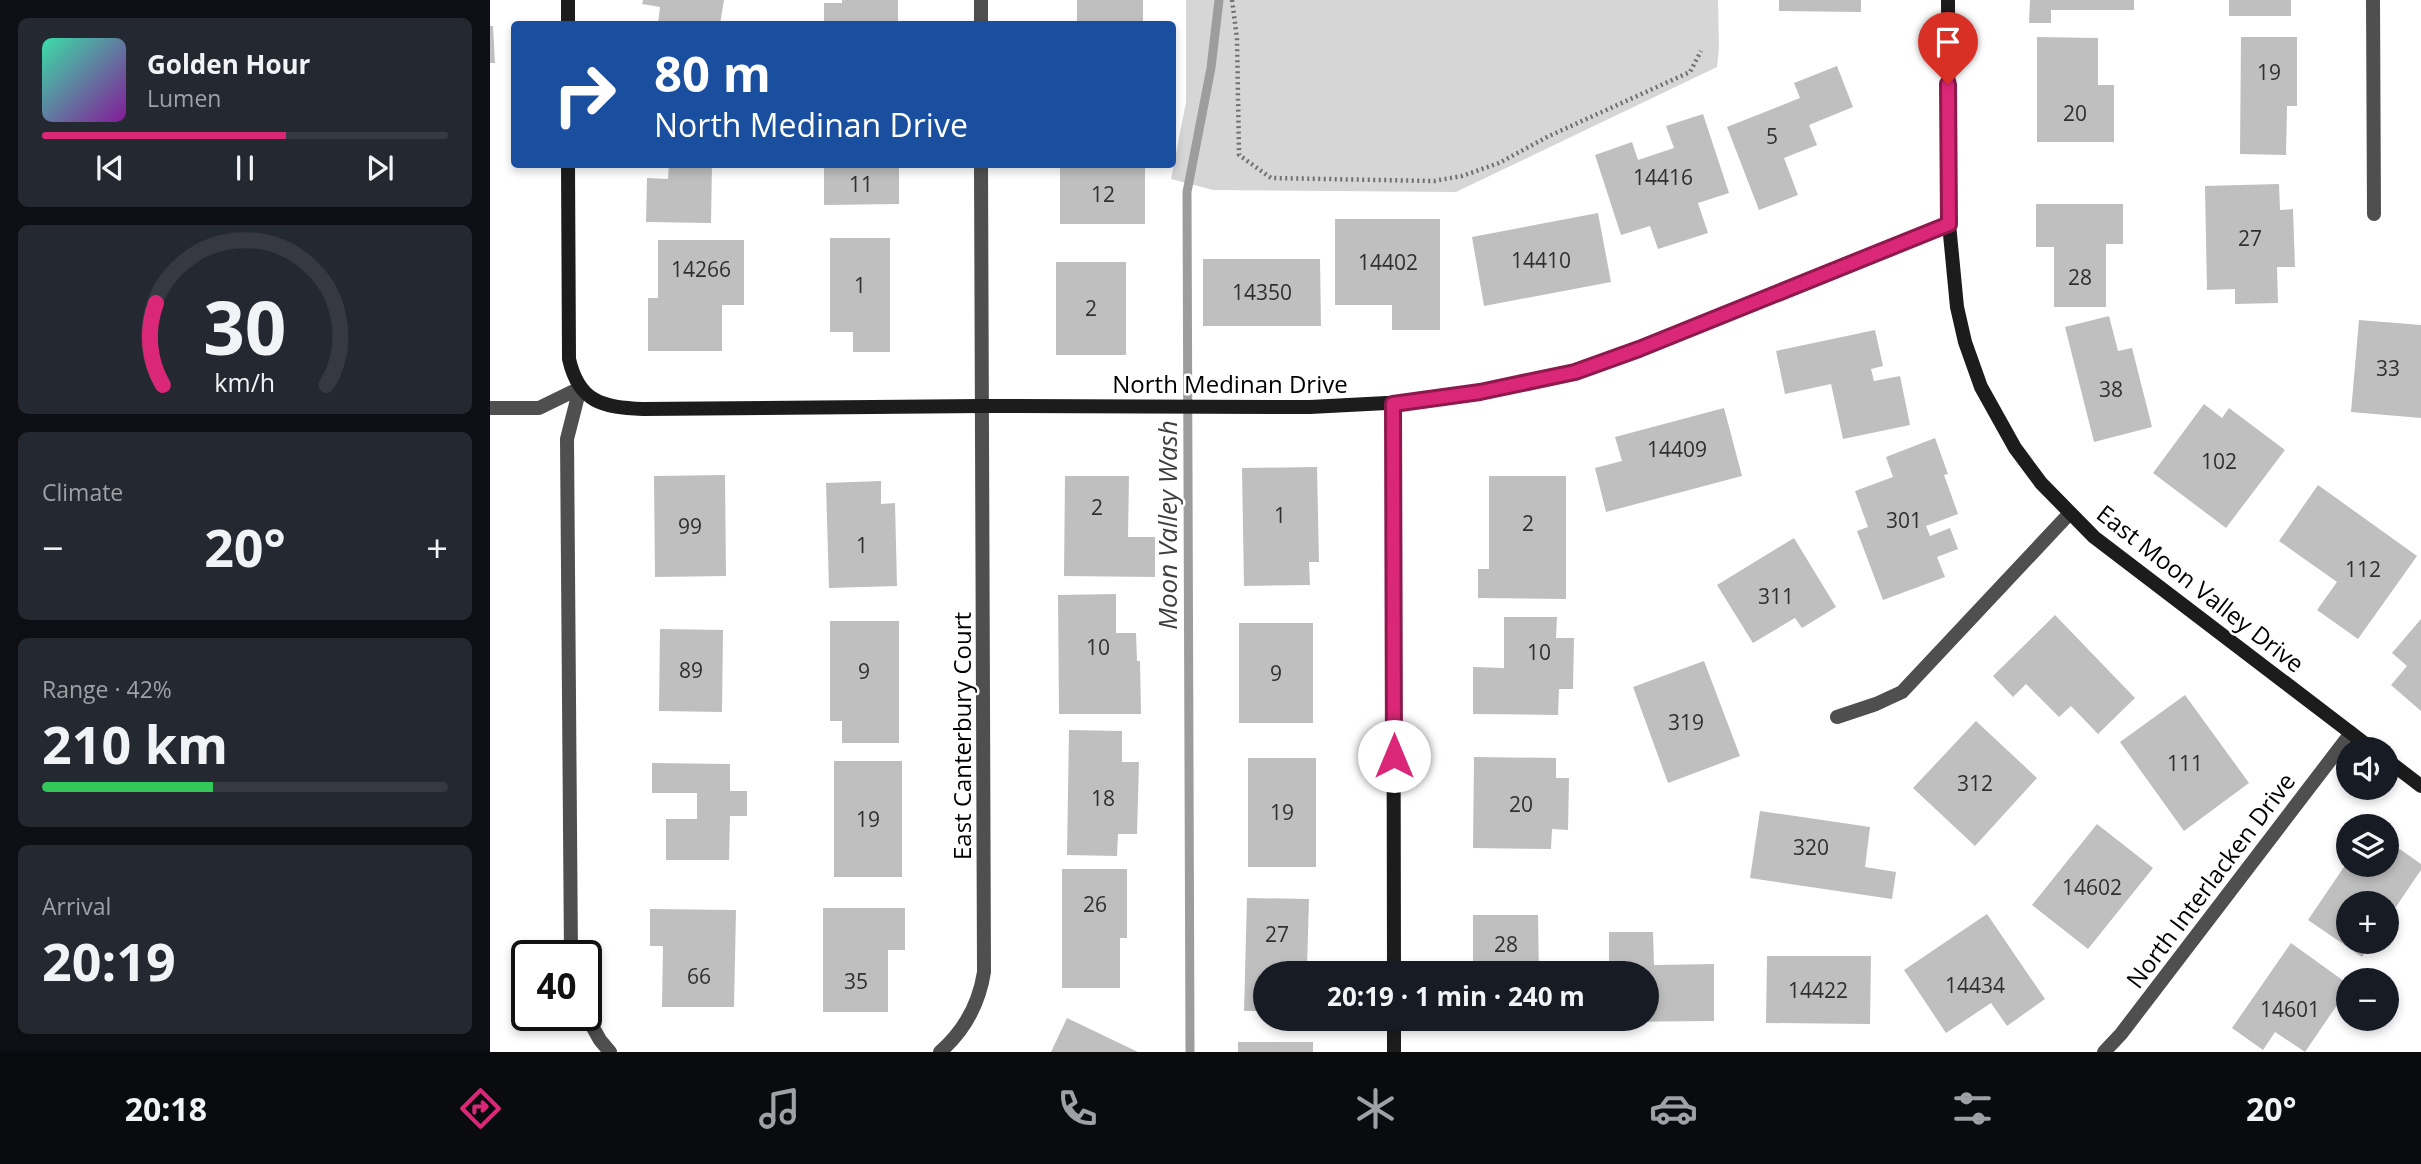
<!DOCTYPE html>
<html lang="en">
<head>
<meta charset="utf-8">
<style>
	body { margin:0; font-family:"Open Sans",sans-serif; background:#242831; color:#f1f3f6; height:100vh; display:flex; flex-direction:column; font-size:26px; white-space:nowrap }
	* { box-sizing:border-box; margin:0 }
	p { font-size:23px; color:#9ea1a6 }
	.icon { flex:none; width:38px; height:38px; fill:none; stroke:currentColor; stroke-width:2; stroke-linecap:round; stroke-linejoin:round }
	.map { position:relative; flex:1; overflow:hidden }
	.details { display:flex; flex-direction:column; gap:18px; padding:18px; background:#0d0f14; width:490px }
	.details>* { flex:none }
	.guide { position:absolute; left:21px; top:21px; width:665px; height:147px; border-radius:7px; box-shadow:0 4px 10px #0003; background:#1a4fa0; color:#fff; overflow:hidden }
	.fabs { position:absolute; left:1846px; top:737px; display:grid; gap:14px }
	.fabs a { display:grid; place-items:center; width:63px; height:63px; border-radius:50%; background:#171b24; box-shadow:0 4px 10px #0003; font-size:35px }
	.speed { position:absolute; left:21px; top:940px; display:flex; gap:14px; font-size:35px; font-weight:700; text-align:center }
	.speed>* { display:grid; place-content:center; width:91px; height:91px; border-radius:50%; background:#171b24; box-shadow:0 4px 10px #0003; line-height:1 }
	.speed .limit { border:4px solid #111; border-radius:10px; background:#fff; color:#111 }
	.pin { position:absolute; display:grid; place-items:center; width:60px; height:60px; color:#fff; margin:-72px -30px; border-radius:50% 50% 50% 0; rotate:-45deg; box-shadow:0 0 7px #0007 }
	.pin .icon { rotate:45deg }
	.me { position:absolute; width:77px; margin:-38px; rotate:0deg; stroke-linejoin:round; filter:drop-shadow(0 0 5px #0008) }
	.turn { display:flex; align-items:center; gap:24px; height:147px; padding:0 28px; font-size:32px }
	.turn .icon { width:91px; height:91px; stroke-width:2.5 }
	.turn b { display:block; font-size:49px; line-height:60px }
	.big { font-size:52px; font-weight:700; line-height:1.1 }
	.details .widget { flex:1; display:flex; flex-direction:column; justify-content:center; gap:10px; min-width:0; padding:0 24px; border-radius:10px; background:#242831 }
	.details .dial { align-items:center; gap:0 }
	.dial svg { height:182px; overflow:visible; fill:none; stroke:#363941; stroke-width:7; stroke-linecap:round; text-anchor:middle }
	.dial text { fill:#f1f3f6; stroke:none }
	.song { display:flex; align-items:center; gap:21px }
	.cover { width:84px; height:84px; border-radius:10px; background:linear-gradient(135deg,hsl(160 70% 55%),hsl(290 70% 35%)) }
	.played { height:7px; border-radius:4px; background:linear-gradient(90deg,#db2777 60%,#363941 60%) }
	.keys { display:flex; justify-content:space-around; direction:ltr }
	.heat { display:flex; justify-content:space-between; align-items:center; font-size:38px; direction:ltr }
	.charge { height:10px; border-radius:5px; background:linear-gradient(90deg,#34c759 42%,#363941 0) }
	.trip { position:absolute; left:763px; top:961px; width:406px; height:70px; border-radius:35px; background:#171b24; box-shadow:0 4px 10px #0003; font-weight:700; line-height:70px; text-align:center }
	.tabs { display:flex; height:112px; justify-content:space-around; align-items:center; background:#090b0e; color:#9ea1a6 }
	.tabs .icon { width:49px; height:49px }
	.tabs .selected { color:#db2777 }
	.tabs b { font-size:32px; color:#f1f3f6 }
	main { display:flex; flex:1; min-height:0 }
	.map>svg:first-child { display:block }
</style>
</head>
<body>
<main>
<section class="details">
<div class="widget">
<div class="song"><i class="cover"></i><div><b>Golden Hour</b><p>Lumen</p></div></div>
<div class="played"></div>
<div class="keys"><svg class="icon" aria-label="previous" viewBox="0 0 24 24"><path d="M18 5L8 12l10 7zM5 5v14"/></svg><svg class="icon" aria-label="pause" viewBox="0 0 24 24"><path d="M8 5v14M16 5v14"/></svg><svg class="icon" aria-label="next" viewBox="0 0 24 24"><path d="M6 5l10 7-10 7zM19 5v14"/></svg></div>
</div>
<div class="widget dial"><svg viewBox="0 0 100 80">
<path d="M14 69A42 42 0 1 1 86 69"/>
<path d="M14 69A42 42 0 0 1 11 33" stroke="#db2777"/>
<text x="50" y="56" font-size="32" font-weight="700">30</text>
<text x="50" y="72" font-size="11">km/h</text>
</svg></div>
<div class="widget"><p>Climate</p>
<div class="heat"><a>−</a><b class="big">20°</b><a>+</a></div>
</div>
<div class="widget"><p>Range · 42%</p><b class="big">210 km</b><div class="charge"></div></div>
<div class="widget"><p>Arrival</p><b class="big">20:19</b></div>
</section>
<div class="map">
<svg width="1931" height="1052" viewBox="0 0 1931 1052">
	<rect width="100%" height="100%" fill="#fff"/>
	<path fill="#d6d6d6" d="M 696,0 L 1228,0 L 1229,48 L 1227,67 L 966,192 L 723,190 L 681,179 L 696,102 Z"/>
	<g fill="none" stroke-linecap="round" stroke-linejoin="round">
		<path stroke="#9d9d9d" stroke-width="9" d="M 700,1052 L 697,192 L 721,68 L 729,0"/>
	</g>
	<path fill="#bfbfbf" d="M 153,0 L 234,0 L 230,24 L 168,24 L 170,7 L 152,4 Z
		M 352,0 L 408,0 L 408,24 L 334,24 L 334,3 L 352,3 Z
		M 587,0 L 653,0 L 653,24 L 587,24 Z
		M 1289,0 L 1371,0 L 1371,12 L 1289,11 Z
		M 1540,0 L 1644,0 L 1644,10 L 1561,10 L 1561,23 L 1539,23 Z
		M 1739,0 L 1801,0 L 1801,16 L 1739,16 Z
		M 0,26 L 3,26 L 5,63 L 0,63 Z
		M 1547,37 L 1608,38 L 1608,85 L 1624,85 L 1624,142 L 1547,142 Z
		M 1751,37 L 1807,37 L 1807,106 L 1797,106 L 1796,155 L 1750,154 Z
		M 1347,66 L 1363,107 L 1319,125 L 1327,145 L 1294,158 L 1308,195 L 1269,210 L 1237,127 L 1310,98 L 1304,83 Z
		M 1213,114 L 1239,193 L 1208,203 L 1218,233 L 1168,249 L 1160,226 L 1131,235 L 1105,155 L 1142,142 L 1148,160 L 1184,148 L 1176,126 Z
		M 179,164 L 222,164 L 221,223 L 156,222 L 157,178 L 178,179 Z
		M 334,164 L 409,164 L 409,204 L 334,205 Z
		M 570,164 L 655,164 L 655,224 L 570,224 Z
		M 1789,184 L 1790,210 L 1803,209 L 1805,267 L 1787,267 L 1788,303 L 1745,304 L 1745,289 L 1717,290 L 1715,186 Z
		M 1546,204 L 1633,204 L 1633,244 L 1616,244 L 1616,307 L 1564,307 L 1564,247 L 1546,247 Z
		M 1108,213 L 1121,282 L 994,306 L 982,237 Z
		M 845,219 L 950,219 L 950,330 L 902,330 L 902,305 L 845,305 Z
		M 340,238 L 400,238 L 400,352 L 363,352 L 363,332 L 340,332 Z
		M 168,240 L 254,240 L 254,305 L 232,305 L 232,351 L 158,351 L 158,298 L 168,298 Z
		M 713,259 L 830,259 L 831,326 L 713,326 Z
		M 566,262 L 636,262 L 636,355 L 566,355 Z
		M 1619,316 L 1628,351 L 1642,348 L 1662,427 L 1604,442 L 1575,327 Z
		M 1869,320 L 1931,325 L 1931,418 L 1861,412 Z
		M 1385,330 L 1393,366 L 1381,369 L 1384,381 L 1410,376 L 1420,425 L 1353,439 L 1341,384 L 1295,394 L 1286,351 Z
		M 1714,404 L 1732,418 L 1739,408 L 1795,450 L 1736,528 L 1663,473 Z
		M 1234,408 L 1252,476 L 1116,512 L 1105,468 L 1132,461 L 1125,437 Z
		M 1445,438 L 1458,474 L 1454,475 L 1468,514 L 1436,526 L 1440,536 L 1460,528 L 1468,549 L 1447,557 L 1455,577 L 1393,600 L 1367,531 L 1378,527 L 1365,491 L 1403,477 L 1396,457 Z
		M 827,467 L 829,562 L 819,562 L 820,585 L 754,586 L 752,468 Z
		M 235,475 L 236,576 L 165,577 L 164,476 Z
		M 575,476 L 639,476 L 638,537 L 665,537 L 665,577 L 574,576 Z
		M 999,476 L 1076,476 L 1076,599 L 988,598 L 988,569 L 999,569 Z
		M 391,481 L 391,504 L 405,503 L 407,586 L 339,588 L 336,483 Z
		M 1828,485 L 1927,556 L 1868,639 L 1827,610 L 1847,582 L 1789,541 Z
		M 1304,538 L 1346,607 L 1312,628 L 1305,618 L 1263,643 L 1227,585 Z
		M 626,594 L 626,633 L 646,633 L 647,661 L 650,661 L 651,714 L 569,714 L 568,595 Z
		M 1565,615 L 1645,698 L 1608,734 L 1581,706 L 1569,717 L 1536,684 L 1523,697 L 1503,676 Z
		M 1014,617 L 1067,617 L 1066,638 L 1084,638 L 1083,689 L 1069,689 L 1068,715 L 983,714 L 983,667 L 1014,668 Z
		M 1931,619 L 1931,711 L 1901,685 L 1917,666 L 1902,653 Z
		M 340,621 L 409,621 L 409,743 L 352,743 L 352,721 L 340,721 Z
		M 749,623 L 823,623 L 823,723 L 749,723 Z
		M 170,629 L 233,630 L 232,712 L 169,711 Z
		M 1214,661 L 1250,756 L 1178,783 L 1143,687 Z
		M 1695,695 L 1759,783 L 1694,831 L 1630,742 Z
		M 1486,721 L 1547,778 L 1485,846 L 1423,788 Z
		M 579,730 L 632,731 L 632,762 L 649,762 L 647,834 L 628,834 L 627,856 L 577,855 Z
		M 984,757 L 1066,758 L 1066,778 L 1079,778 L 1078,830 L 1062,829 L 1061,849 L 983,848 Z
		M 758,758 L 826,758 L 826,867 L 758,867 Z
		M 344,761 L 412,761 L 412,877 L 344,877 Z
		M 162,763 L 240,764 L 240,791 L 257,791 L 257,816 L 240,816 L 239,860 L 176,860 L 176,819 L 207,819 L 207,793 L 162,793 Z
		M 1270,811 L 1380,827 L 1375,867 L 1406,872 L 1402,899 L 1260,878 Z
		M 1607,824 L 1663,868 L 1598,949 L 1542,905 Z
		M 1897,840 L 1931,864 L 1931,870 L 1897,920 L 1897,903 L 1858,903 L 1858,942 L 1882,942 L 1872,957 L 1818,920 L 1858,861 L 1858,864 L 1897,864 Z
		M 572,869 L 637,869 L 637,938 L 630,938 L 630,988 L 572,988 Z
		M 757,898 L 819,899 L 817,968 L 824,968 L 824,973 L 775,973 L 775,1011 L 754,1011 Z
		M 333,908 L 415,908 L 415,950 L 398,950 L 398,1012 L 333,1012 Z
		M 160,909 L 246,910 L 244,1007 L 172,1007 L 173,946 L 160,946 Z
		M 1497,914 L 1555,999 L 1517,1026 L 1501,1003 L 1456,1033 L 1414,970 Z
		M 983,915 L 1048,915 L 1049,973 L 983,973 Z
		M 1119,932 L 1163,932 L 1164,965 L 1224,964 L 1224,1021 L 1120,1022 L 1120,1018 L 1157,1018 L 1157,973 L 1119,973 Z
		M 1801,943 L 1858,984 L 1858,989 L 1815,1052 L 1785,1032 L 1773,1050 L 1742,1028 Z
		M 1277,956 L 1381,956 L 1380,1024 L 1276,1023 Z
		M 577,1018 L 648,1052 L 561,1052 Z
		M 983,1018 L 1092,1018 L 1092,1027 L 983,1027 Z
		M 748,1042 L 823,1042 L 823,1052 L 748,1052 Z"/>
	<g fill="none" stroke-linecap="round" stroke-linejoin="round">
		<path stroke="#717171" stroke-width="4.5" stroke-dasharray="2 3.5" stroke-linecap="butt" d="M 742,0 L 747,38 L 749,155 L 781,178 L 944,181 L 972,176 L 1009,163 L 1059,136 L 1200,72 L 1211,51"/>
		<path stroke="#4f4f4f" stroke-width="14" d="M 491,0 L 491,24
			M 1883,0 L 1884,214
			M 0,408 L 49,408 L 90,388
			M 1347,717 L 1386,704 L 1412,692 L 1580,513
			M 81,956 L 77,439 L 90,388
			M 96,1015 L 110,1040 L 120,1052
			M 450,1052 C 474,1031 489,1004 494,972 L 491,164
			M 1614,1052 L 1631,1034 L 1861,733"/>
		<path stroke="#1c1c1c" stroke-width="14" d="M 78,0 L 78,24
			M 1458,0 L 1459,224 L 1467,307 L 1475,342 L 1491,387 L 1525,448 L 1551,483 L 1604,537 L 1882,749
			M 78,164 L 79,359 C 89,403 113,407 153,409 L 492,406 L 820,407 L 935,401 L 1040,383 L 1085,371 L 1149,349 L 1459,224
			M 903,404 L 904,973
			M 1897,760 L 1931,786
			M 904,1018 L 904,1052"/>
	</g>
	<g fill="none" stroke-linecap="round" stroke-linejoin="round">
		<g stroke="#8e194d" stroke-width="18">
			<path id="route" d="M 904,756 L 903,404 L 990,392 L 1085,372 L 1149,349 L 1459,224 L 1458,84"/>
		</g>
		<use href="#route" stroke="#db2777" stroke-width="12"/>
	</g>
	<g text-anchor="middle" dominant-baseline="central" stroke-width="5" stroke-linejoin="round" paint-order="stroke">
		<g font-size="21" fill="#303030">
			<text x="1779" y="72">19</text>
			<text x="1585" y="113">20</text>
			<text x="1282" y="136">5</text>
			<text x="1173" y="177">14416</text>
			<text x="371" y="184">11</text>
			<text x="613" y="194">12</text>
			<text x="1760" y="238">27</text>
			<text x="1051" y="260">14410</text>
			<text x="898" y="262">14402</text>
			<text x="211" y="269">14266</text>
			<text x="1590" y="277">28</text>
			<text x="370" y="285">1</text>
			<text x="772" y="292">14350</text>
			<text x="601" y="308">2</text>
			<text x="1898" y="368">33</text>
			<text x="1621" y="389">38</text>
			<text x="1187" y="449">14409</text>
			<text x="1729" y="461">102</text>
			<text x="607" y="507">2</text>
			<text x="790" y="515">1</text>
			<text x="1414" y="520">301</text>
			<text x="1038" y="523">2</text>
			<text x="200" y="526">99</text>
			<text x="372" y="545">1</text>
			<text x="1873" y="569">112</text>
			<text x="1286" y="596">311</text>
			<text x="608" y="647">10</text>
			<text x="1049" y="652">10</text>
			<text x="201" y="670">89</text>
			<text x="374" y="671">9</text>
			<text x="786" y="673">9</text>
			<text x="1196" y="722">319</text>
			<text x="1695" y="763">111</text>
			<text x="1485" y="783">312</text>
			<text x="613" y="798">18</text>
			<text x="1031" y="804">20</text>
			<text x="792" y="812">19</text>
			<text x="378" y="819">19</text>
			<text x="1321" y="847">320</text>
			<text x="1602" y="887">14602</text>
			<text x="605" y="904">26</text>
			<text x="787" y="934">27</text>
			<text x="1016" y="944">28</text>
			<text x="209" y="976">66</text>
			<text x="366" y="981">35</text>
			<text x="1485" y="985">14434</text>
			<text x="1328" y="990">14422</text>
			<text x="1800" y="1009">14601</text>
		</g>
		<g font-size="24" fill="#000" stroke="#fff">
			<text x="740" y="383">North Medinan Drive</text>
			<text transform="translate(1711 588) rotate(38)">East Moon Valley Drive</text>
			<text transform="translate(471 736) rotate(-90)">East Canterbury Court</text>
			<text transform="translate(1720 880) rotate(-53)">North Interlacken Drive</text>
		</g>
		<g font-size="26" font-style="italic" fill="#3e3e3e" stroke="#fff">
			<text transform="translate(677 525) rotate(-90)">Moon Valley Wash</text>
		</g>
	</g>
</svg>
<div class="fabs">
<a><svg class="icon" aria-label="sound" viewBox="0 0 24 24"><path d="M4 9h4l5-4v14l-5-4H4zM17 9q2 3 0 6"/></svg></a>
<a><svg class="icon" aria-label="layers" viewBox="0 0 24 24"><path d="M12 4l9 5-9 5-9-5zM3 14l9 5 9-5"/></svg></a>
<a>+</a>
<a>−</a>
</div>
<div class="speed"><div class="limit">40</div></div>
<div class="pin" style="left:1458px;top:84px;background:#d93025"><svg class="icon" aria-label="arrive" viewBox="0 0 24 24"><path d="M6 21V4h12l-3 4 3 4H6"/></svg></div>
<svg class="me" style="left:904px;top:756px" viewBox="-20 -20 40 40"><circle r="19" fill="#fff"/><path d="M0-13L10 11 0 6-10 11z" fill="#db2777"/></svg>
<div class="trip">20:19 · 1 min · 240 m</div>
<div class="guide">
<div class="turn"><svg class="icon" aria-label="right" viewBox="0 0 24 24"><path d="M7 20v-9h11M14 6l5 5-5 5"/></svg><div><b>80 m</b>North Medinan Drive</div></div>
</div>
</div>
</main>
<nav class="tabs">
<b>20:18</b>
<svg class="icon selected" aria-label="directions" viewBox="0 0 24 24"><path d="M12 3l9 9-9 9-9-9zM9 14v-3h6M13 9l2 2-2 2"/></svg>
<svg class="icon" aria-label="music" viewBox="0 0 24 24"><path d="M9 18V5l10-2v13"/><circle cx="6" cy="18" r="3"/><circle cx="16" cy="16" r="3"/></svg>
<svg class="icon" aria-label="phone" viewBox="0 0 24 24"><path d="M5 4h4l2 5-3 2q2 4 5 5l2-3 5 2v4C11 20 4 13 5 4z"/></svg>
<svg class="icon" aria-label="climate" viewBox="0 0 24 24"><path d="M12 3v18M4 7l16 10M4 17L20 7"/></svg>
<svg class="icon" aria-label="car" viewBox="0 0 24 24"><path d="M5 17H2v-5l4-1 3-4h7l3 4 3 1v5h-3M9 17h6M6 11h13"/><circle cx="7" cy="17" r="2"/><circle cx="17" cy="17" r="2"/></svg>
<svg class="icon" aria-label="filters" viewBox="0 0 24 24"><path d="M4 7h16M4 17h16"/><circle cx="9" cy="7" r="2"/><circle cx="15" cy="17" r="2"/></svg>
<b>20°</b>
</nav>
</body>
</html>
